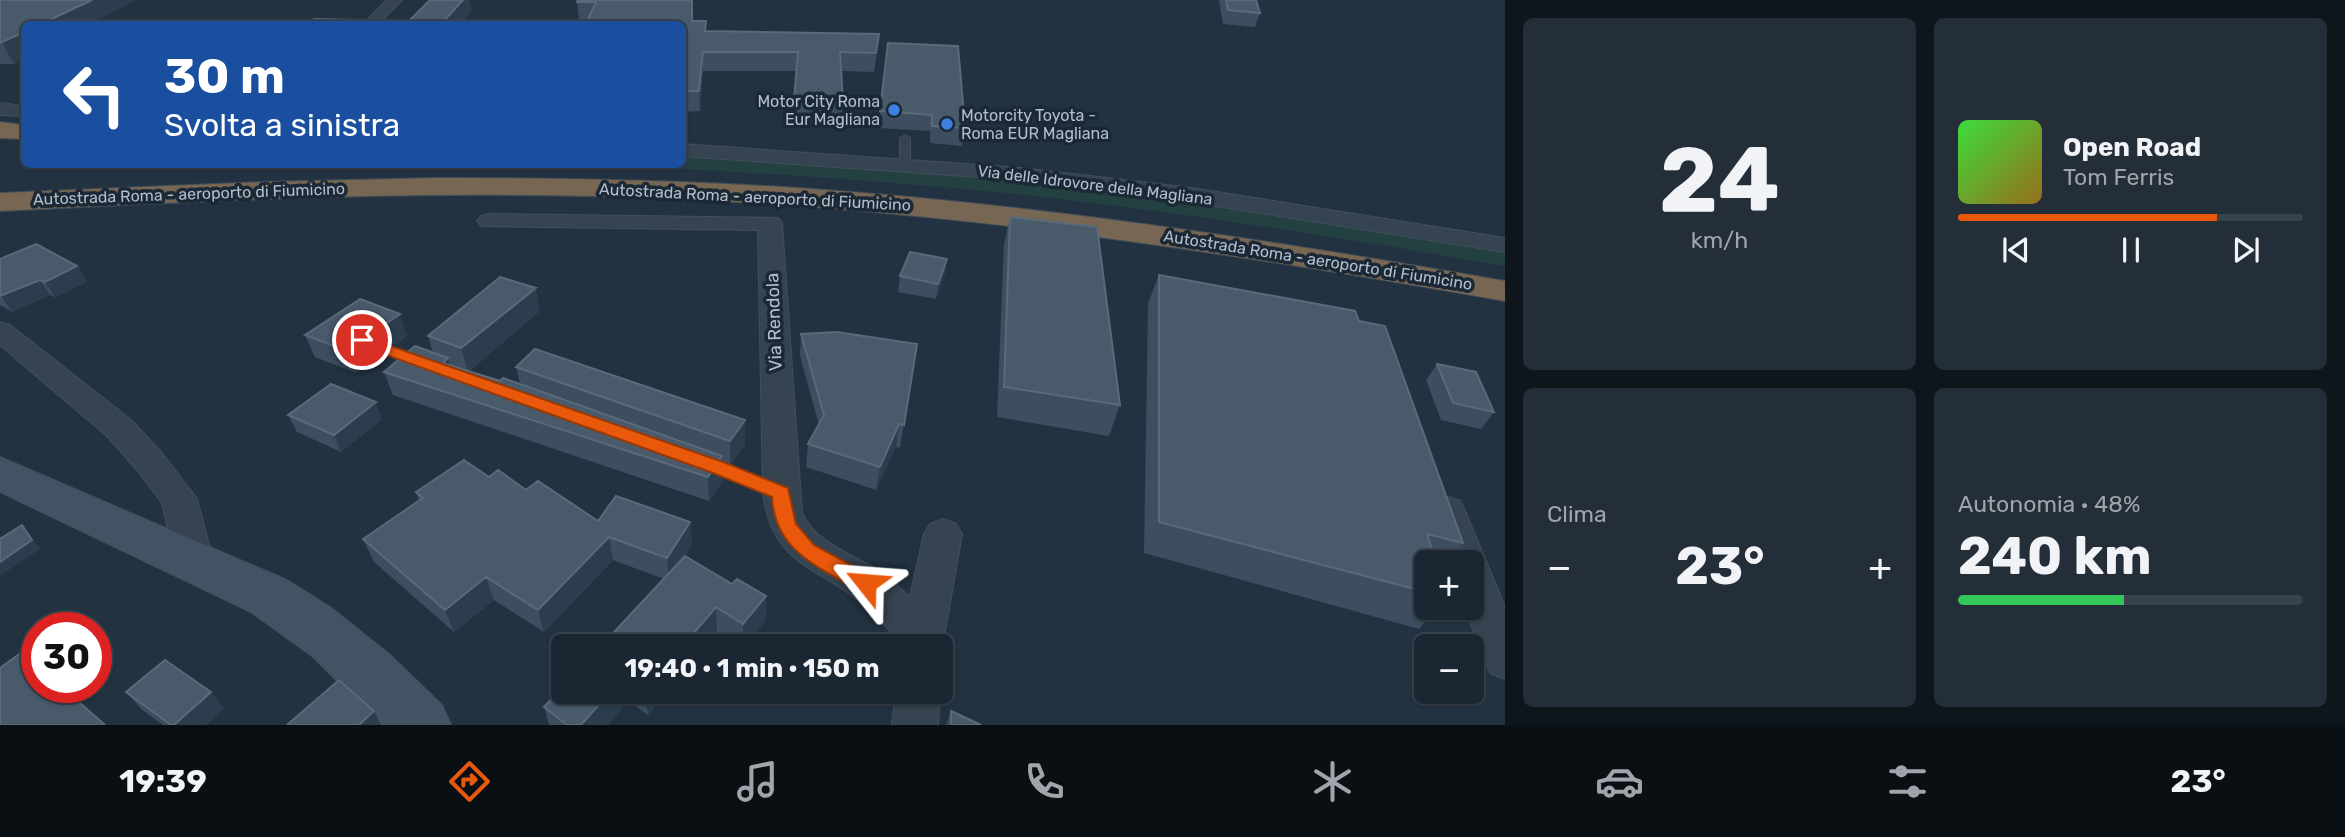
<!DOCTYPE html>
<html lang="it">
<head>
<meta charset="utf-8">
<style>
	body { margin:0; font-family:Rubik,sans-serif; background:#232e39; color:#f1f3f6; height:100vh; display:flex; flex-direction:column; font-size:26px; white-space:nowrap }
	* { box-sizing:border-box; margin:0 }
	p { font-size:23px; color:#9fa5ab }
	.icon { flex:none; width:38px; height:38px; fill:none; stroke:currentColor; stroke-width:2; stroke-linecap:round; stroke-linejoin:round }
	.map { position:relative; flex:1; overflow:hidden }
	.side { display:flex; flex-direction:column; gap:18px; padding:18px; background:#0e151b; width:840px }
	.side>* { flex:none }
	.top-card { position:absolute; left:21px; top:21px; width:665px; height:147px; border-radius:10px; box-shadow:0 2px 5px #0004,0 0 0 2px #38434d; background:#1a4fa0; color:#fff; overflow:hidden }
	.buttons { position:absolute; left:1414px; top:550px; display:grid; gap:14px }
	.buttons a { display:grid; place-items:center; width:70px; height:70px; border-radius:10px; background:#1a2631; box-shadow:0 2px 5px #0004,0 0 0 2px #38434d; font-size:35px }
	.speed { position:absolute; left:21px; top:612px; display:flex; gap:14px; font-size:35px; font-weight:700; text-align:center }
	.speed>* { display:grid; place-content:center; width:91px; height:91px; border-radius:50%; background:#1a2631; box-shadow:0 2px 5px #0004,0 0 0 2px #38434d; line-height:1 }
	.speed .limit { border:10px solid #d22; background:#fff; color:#111 }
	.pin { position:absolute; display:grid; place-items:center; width:60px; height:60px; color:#fff; margin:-30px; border:4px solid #fff; border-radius:50%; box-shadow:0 2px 7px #0007 }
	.me { position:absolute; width:77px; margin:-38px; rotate:298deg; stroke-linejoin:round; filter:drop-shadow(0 0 5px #0008) }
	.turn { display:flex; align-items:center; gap:24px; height:147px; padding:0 28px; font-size:32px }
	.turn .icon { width:91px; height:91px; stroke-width:2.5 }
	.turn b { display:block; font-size:49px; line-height:60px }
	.big { font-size:52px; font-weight:700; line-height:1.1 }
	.side .widget { flex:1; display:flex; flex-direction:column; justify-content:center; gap:10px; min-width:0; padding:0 24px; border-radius:10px; background:#232e39 }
	.side .dial { align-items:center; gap:0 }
	.dial b { font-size:91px; line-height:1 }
	.song { display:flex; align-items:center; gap:21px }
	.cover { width:84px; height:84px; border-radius:10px; background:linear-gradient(135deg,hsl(120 70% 55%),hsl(40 70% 35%)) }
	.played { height:7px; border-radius:4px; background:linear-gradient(90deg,#ea580c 75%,#38434d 75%) }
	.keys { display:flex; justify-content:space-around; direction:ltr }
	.heat { display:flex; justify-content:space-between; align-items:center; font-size:38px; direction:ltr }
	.charge { height:10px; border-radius:5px; background:linear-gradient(90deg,#34c759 48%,#38434d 0) }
	.side .tiles { flex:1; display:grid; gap:18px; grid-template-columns:repeat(2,1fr) }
	.trip { position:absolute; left:551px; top:634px; width:402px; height:70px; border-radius:10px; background:#1a2631; box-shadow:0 2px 5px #0004,0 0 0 2px #38434d; font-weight:700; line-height:70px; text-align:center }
	.tabs { display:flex; height:112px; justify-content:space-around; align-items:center; background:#0a0f14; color:#9fa5ab }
	.tabs .icon { width:49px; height:49px }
	.tabs .active { color:#ea580c }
	.tabs b { font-size:32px; color:#f1f3f6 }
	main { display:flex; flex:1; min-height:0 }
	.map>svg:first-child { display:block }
</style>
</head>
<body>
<main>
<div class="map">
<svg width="1505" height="725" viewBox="0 0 1505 725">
	<rect width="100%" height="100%" fill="#223241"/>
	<path fill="#244142" d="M 683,155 L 988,176 L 1134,192 L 1505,250 L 1505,266 C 1339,237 1173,211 1006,193 C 876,180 745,172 615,165 L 682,164 Z"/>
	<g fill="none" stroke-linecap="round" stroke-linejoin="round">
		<g stroke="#424f5c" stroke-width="2">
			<path id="lane" d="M 905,135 L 910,138 L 910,165 L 905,168 L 900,165 L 900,138 Z
				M 362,336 L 426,359 L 428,362 L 426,365 L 416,365 L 357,343 L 355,340 Z
				M 704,457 L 786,488 L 788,492 L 786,496 L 780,498 L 698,467 L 696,463 L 698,459 Z"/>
		</g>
		<g stroke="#424f5c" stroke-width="2">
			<path id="street" d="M 387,0 L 402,0 L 378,24 L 363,24 Z
				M 0,103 L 24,106 L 24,116 L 0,115 Z
				M 682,144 L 1021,168 L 1192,188 L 1505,238 L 1505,252 L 1192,202 L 1021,180 L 682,156 Z
				M 489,214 L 778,218 L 782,223 L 802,513 C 815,543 850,553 876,569 C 888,577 899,587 910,597 L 924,534 L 930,524 L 943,519 L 956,524 L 962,534 L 942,648 L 900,646 L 901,642 C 884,625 869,607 850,594 C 803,562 771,556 763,493 L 758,230 L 481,226 L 477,221 L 481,216 Z
				M 0,322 L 10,325 L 131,420 L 162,453 L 197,499 L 214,564 L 209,575 L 195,580 L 181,575 L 176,564 L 162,503 L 138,471 L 107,436 L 0,345 Z
				M 1447,497 L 1460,501 L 1465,511 L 1505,607 L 1505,679 L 1490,673 L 1464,607 L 1472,607 L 1472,562 L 1448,562 L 1429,511 L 1434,501 Z
				M 896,691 L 940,691 L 938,725 L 892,725 Z"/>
		</g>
		<g stroke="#424f5c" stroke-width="2">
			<path id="secondary" d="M 0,457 L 287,580 L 330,607 L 388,653 L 442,705 L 451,725 L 381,725 L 312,656 L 251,612 L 0,492 Z"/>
		</g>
		<g stroke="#414e5b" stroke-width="2">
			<path id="highway" d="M 0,122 L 24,125 L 24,139 L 0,138 Z
				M 436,178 C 557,178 678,180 798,188 C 1035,204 1271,240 1505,281 L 1505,301 C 1238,254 970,213 699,200 C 466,188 233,199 0,211 L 0,193 L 262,182 Z"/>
		</g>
		<use href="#lane" fill="#364350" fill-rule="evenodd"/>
		<use href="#street" fill="#364350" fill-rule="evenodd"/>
		<use href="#secondary" fill="#445364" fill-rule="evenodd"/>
		<use href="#highway" fill="#776652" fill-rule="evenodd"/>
	</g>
	<path fill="#3c4e5f" d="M 0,0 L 24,24 L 24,58 L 14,64 L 0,64 Z
		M 693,0 L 693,21 L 706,21 L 706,31 L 877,52 L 874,72 L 841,71 L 843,102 L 841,122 L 794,121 L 796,71 L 703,71 L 700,111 L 682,112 L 682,24 L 579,19 L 577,2 Z
		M 1219,0 L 1256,0 L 1260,13 L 1255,27 L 1223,24 Z
		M 888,43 L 965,128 L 962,146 L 930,143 L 930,131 L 878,128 Z
		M 1010,217 L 1120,405 L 1109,436 L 997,417 L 1004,244 Z
		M 0,259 L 77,266 L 87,282 L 55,297 L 50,295 L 12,312 L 0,305 Z
		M 947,259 L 945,274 L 936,299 L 898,292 L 900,276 Z
		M 1159,275 L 1359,321 L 1463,543 L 1447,562 L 1426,562 L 1426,607 L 1438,607 L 1419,629 L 1144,553 L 1148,303 Z
		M 360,299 L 407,336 L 395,345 L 376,338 L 382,355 L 356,373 L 315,357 L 305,335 Z
		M 540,311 L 469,371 L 500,381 L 520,384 L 516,367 L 745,420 L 745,445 L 730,465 L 722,462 L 723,480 L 709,501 L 393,395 L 384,372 L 433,353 L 428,336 Z
		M 801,334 L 917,344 L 900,448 L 896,447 L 876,490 L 806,467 L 808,444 L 819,425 L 800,356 Z
		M 1437,364 L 1494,412 L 1481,429 L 1441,420 L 1426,380 Z
		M 288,415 L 382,419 L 341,452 L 297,432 Z
		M 489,477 L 526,490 L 598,521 L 690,522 L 692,545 L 684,558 L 766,620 L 746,646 L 739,646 L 717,632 L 664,579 L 613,560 L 544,632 L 494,600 L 454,632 L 374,562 L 363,539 L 419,501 L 416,492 Z
		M 564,691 L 668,691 L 648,715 L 628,701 L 608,725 L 549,725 L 544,707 Z
		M 126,692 L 224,708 L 206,725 L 163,725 L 141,709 Z
		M 951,711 L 981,725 L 946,725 Z"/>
	<path fill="#2c3e4e" d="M 92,0 L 137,0 L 90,24 L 41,24 Z
		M 463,0 L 469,0 L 472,11 L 460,24 L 441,24 Z
		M 24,32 L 24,58 L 14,64 L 2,43 Z
		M 703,52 L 703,71 L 700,111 L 699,91 Z
		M 947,259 L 945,274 L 936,299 L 938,284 Z
		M 77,266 L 87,282 L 55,297 L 45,282 Z
		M 40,280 L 50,295 L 12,312 L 1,296 Z
		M 536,288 L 540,311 L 468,371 L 461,348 Z
		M 355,312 L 363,334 L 374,333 L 382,355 L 356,373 L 347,351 L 345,316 Z
		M 400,314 L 407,336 L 395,345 L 387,323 Z
		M 448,358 L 455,382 L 443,363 Z
		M 376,402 L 382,419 L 341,452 L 334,435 Z
		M 745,420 L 745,445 L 730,465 L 730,441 Z
		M 899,424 L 896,447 L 876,490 L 880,467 Z
		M 722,456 L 723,480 L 709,501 L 708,477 Z
		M 690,522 L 692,545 L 669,581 L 667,558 Z
		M 22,525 L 40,549 L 0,576 L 0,562 Z
		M 609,537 L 613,560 L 544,632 L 538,610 Z
		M 486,577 L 494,600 L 454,632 L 445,610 Z
		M 766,596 L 766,620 L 746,646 L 743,646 L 743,624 Z
		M 716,607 L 717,632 L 706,646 L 683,646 Z
		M 611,691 L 626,691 L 628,701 L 608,725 L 581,725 Z
		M 644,691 L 668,691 L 648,715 Z
		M 211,692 L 224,708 L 206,725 L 174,725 Z
		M 374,711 L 381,725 L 359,725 Z"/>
	<path fill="#495a6b" stroke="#596a7a" stroke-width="2" d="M 0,0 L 92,0 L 41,24 L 24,24 L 24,32 L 0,43 Z
		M 430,0 L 463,0 L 441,24 L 262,24 L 265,23 L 308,23 L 314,19 L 409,21 Z
		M 578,0 L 692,0 L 692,21 L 706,21 L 705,31 L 879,34 L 876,53 L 840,52 L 843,102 L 794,100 L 798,52 L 703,52 L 699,91 L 682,91 L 682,24 L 586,24 L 596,2 L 577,2 Z
		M 1226,0 L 1256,0 L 1260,13 L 1228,10 Z
		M 888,43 L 958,46 L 965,128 L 932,126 L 932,115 L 880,111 Z
		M 1010,217 L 1097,227 L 1120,405 L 1004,387 Z
		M 36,244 L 77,266 L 45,282 L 40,280 L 0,296 L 0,259 Z
		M 910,252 L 947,259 L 938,284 L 900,276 Z
		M 1159,275 L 1355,311 L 1359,321 L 1385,326 L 1463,543 L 1427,534 L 1436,562 L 1426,562 L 1426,592 L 1159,522 Z
		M 500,277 L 536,288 L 461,348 L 428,336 Z
		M 360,299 L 400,314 L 387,323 L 355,312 L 345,316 L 348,323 L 374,333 L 347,351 L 305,335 Z
		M 837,332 L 917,344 L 904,425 L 899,424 L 880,467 L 808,444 L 824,415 L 801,334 Z
		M 415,346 L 448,358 L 443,363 L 500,381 L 503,378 L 722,456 L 708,477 L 384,372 Z
		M 535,349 L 745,420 L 730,441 L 516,367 Z
		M 1437,364 L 1476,372 L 1494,412 L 1453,403 Z
		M 331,384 L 376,402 L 334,435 L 288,415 Z
		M 464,460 L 489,477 L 498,470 L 526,490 L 538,481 L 598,521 L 616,496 L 690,522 L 667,558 L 609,537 L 538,610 L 486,577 L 445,610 L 363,539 L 423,498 L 416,492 Z
		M 22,525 L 32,540 L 0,562 L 0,539 Z
		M 685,556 L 732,584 L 737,579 L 766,596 L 743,624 L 716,607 L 683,646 L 601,646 Z
		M 22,652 L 37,664 L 37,688 L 63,688 L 105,725 L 0,725 L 0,668 Z
		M 165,660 L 211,692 L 174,725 L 171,725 L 126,692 Z
		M 339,680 L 374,711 L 359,725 L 287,725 Z
		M 564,686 L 564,691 L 611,691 L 581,725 L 567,725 L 544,707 Z
		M 951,711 L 981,725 L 951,725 Z"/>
	<path fill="#ea580c" stroke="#983908" stroke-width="2" d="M 362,336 L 726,463 L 788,488 L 796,524 L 814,545 L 873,577 L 877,583 L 873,590 L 866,592 L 858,590 C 817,566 775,551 772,497 L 713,473 L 356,344 L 354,340 L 356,337 Z"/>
	<g fill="#3f7fe0" stroke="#1b2835" stroke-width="2.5">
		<circle cx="894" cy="110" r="7"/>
		<circle cx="947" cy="124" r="7"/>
	</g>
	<g text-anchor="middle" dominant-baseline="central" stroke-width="7" stroke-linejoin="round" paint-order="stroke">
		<g font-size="16" fill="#b2becb" stroke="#1b2835" text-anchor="end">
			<text x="880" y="101">Motor City Roma<tspan x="880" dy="18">Eur Magliana</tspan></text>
			<text x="961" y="115" text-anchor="start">Motorcity Toyota -<tspan x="961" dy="18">Roma EUR Magliana</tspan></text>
		</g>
		<g font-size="16" fill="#b2becb" stroke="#1b2835">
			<text transform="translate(1095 185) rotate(7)">Via delle Idrovore della Magliana</text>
			<text transform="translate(189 194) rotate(-2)">Autostrada Roma - aeroporto di Fiumicino</text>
			<text transform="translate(755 197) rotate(3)">Autostrada Roma - aeroporto di Fiumicino</text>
			<text transform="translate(1318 260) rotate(9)">Autostrada Roma - aeroporto di Fiumicino</text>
		</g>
		<g font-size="18" fill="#b2becb" stroke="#1b2835">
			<text transform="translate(774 322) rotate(-92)">Via Rendola</text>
		</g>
	</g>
</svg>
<div class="buttons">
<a>+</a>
<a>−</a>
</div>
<div class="speed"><div class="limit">30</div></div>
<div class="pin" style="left:362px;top:340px;background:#d93025"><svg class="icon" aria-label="arrive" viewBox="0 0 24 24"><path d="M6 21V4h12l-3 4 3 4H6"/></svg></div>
<svg class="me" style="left:866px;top:583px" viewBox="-20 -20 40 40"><path d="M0-17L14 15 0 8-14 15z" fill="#ea580c" stroke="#fff" stroke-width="4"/></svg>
<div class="trip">19:40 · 1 min · 150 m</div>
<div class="top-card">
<div class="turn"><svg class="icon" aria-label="left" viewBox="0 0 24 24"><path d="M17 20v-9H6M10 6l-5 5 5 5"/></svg><div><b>30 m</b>Svolta a sinistra</div></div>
</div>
</div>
<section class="side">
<div class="tiles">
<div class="widget dial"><b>24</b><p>km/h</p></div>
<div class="widget">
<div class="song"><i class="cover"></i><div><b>Open Road</b><p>Tom Ferris</p></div></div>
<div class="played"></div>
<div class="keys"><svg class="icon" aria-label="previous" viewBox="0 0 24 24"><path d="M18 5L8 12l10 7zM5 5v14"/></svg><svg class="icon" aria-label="pause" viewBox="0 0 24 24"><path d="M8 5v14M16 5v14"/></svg><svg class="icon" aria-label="next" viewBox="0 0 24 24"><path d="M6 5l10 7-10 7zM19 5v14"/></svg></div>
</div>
<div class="widget"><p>Clima</p>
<div class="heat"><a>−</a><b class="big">23°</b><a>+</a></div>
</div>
<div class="widget"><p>Autonomia · 48%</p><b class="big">240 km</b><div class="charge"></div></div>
</div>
</section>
</main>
<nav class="tabs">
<b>19:39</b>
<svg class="icon active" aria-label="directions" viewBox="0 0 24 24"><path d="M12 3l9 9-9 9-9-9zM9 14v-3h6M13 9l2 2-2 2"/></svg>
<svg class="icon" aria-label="music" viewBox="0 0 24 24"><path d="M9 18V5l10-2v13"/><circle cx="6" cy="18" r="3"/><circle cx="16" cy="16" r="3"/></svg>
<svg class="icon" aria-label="phone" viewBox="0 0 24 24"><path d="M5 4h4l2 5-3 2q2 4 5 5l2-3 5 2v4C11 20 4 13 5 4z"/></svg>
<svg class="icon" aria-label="climate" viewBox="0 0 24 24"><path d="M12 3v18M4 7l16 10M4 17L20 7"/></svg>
<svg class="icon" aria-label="car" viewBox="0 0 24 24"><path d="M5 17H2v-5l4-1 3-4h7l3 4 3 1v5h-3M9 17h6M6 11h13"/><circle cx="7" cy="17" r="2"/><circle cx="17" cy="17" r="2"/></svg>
<svg class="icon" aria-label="filters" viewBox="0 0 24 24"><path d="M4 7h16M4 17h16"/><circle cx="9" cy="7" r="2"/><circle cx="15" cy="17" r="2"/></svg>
<b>23°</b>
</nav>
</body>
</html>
